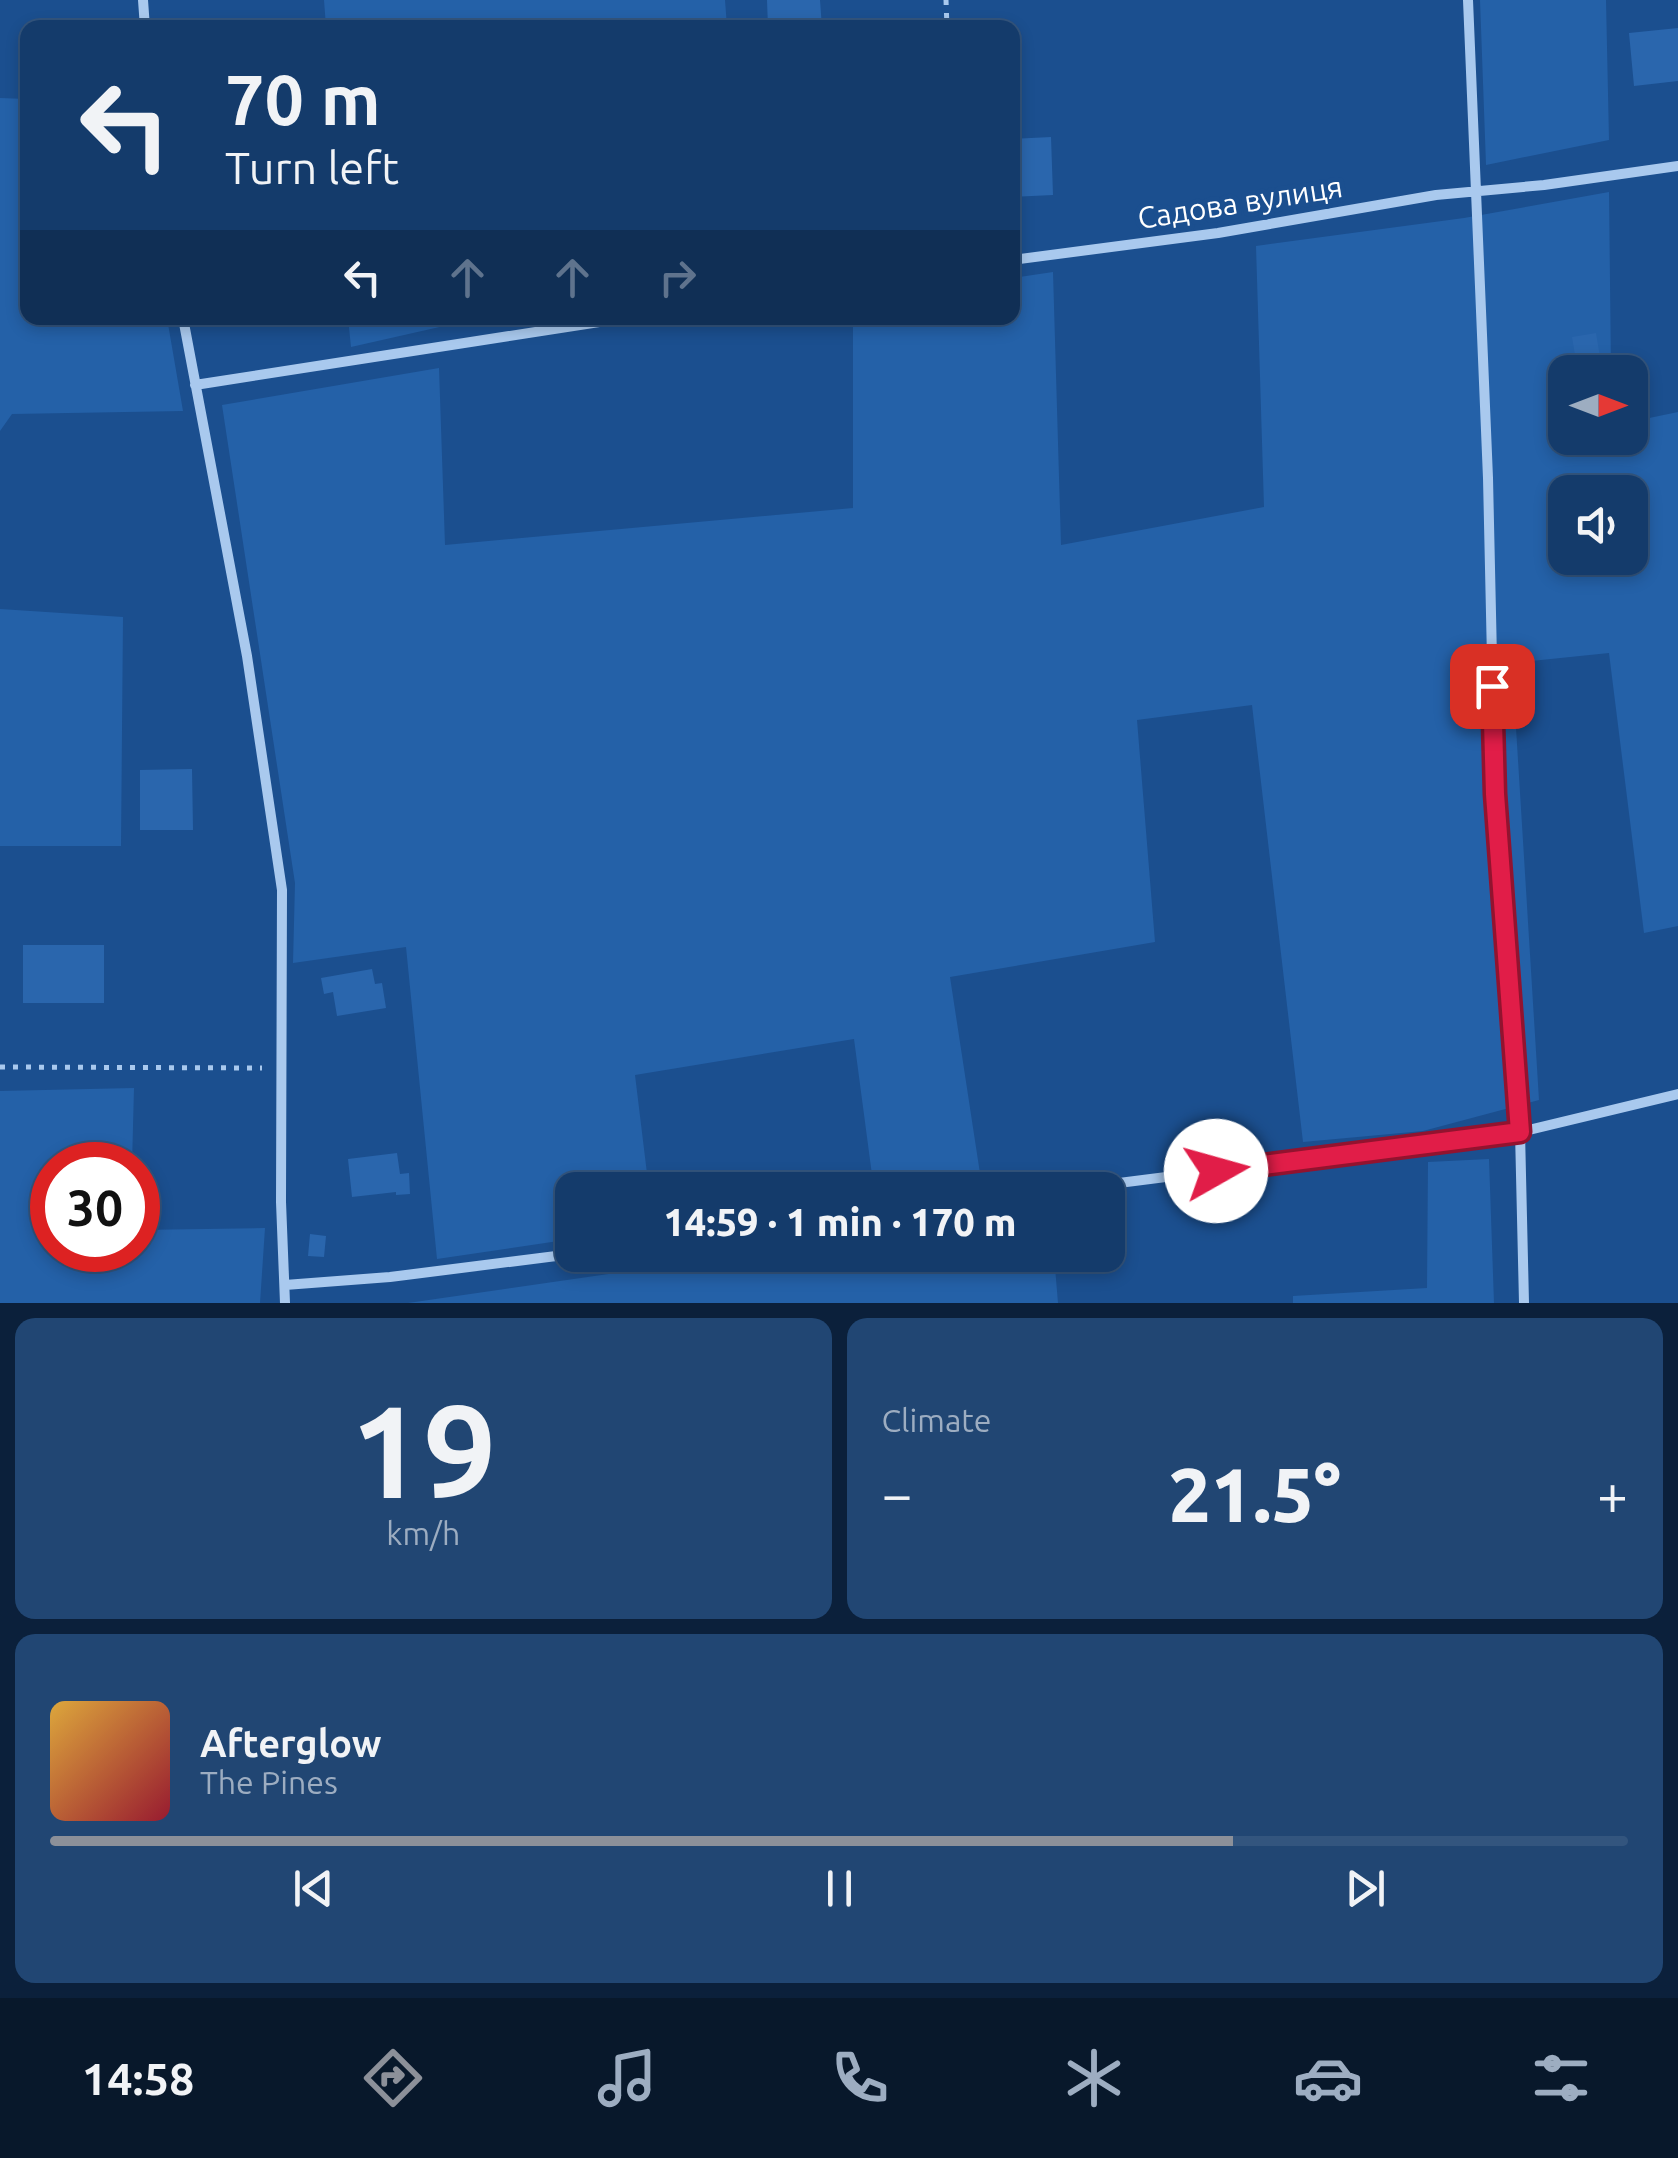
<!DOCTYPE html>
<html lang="en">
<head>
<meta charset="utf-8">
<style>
	body { margin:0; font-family:Ubuntu,sans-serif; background:#214673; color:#f1f3f6; height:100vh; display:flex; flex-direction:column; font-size:38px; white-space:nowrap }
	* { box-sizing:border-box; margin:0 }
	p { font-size:32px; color:#9dadc1 }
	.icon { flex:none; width:55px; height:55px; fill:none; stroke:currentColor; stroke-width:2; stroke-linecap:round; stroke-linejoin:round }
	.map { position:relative; height:1303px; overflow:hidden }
	.drawer { display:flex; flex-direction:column; gap:15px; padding:15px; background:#0b203b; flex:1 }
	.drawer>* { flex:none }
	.guide { position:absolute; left:20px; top:20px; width:1000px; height:305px; border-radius:20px; box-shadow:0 5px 15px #0003,0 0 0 2px #33557e; background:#143b6b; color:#f1f3f6; overflow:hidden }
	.needle { width:65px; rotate:90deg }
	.controls { position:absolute; left:1548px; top:355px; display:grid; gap:20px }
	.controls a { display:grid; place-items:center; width:100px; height:100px; border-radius:20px; background:#143b6b; box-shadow:0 5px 15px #0003,0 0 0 2px #33557e; font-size:50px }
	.speed { position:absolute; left:30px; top:1142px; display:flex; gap:20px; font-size:50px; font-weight:700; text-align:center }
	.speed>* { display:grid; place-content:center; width:130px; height:130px; border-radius:50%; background:#143b6b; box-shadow:0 5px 15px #0003,0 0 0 2px #33557e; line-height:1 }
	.speed .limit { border:15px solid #d22; background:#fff; color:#111 }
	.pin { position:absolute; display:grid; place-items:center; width:85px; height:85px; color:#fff; margin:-42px; border-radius:20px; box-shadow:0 5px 15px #0006 }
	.me { position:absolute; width:110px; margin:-55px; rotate:83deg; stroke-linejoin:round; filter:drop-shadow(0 0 8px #0008) }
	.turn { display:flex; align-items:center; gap:35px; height:210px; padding:0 40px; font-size:45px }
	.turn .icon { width:130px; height:130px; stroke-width:2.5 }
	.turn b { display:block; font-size:70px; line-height:85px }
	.lanes { display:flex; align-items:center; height:95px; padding:0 40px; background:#0003; justify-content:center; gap:50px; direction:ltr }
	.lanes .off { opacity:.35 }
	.big { font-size:75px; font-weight:800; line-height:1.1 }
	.drawer .tile { flex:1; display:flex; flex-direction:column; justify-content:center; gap:15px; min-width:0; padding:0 35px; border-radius:20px; background:#214673 }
	.drawer .dial { align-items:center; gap:0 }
	.dial b { font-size:130px; line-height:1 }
	.song { display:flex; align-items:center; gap:30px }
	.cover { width:120px; height:120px; border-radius:15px; background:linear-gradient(135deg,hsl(40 70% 55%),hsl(350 70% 35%)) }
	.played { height:10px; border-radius:5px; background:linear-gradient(90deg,#8c9099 75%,#33557e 75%) }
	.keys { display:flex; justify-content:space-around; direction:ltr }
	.heat { display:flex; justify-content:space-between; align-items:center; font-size:55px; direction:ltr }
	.drawer .tiles { flex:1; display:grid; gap:15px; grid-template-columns:1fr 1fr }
	.tile:last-child { grid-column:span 2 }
	.trip { position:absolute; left:555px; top:1172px; width:570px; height:100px; border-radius:20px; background:#143b6b; box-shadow:0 5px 15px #0003,0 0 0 2px #33557e; font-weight:800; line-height:100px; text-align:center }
	.menu { display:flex; height:160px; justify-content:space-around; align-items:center; background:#08182b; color:#9dadc1 }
	.menu .icon { width:70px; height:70px }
	.menu .selected { color:#8c9099 }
	.menu b { font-size:45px; color:#f1f3f6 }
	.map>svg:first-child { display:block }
</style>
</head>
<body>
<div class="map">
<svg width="1678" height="1303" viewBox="0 0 1678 1303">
	<rect width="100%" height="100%" fill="#1b4f8f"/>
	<path fill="#2461a8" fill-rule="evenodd" d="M 324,0 L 725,0 L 727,27 L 326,27 Z
		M 1480,0 L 1606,0 L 1609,140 L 1486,165 Z
		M 0,98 L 27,99 L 28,318 L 167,318 L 183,411 L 12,414 L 0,431 Z
		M 1609,192 L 1611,372 L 1565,372 L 1565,438 L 1630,438 L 1630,422 L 1678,412 L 1678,926 L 1644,933 L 1609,653 L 1512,663 L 1539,1100 L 1423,1131 L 1303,1142 L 1252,705 L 1137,720 L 1155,942 L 950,977 L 981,1180 L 924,1190 L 874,1190 L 854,1039 L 635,1075 L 649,1190 L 572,1190 L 572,1239 L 437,1259 L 406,947 L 293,963 L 295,883 L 222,405 L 439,368 L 445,545 L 853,508 L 853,318 L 1012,318 L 1013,278 L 1053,272 L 1061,545 L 1264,507 L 1256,246 L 1464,218 ZM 1565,492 L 1630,492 L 1630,558 L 1565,558 Z
		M 348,318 L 443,318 L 444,326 L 351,347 Z
		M 0,609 L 123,617 L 121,846 L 0,846 Z
		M 134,1088 L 132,1165 L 52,1165 L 52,1250 L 138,1250 L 138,1230 L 265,1228 L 260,1303 L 0,1303 L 0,1091 Z
		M 1489,1159 L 1494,1303 L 1293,1303 L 1293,1296 L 1427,1288 L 1428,1162 Z
		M 740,1255 L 1054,1255 L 1058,1303 L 408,1303 Z"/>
	<path fill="#2a66ad" d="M 767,0 L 820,0 L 822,28 L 768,28 Z
		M 1678,28 L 1678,81 L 1634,86 L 1629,33 Z
		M 1051,137 L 1053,195 L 1012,197 L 1012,139 Z
		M 1596,333 L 1601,363 L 1577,367 L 1572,337 Z
		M 192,769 L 193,830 L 140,830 L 140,770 Z
		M 23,945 L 104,945 L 104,1003 L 23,1003 Z
		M 372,969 L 375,984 L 382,983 L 386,1008 L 337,1016 L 333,992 L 324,994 L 321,978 Z
		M 397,1153 L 400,1174 L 409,1173 L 410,1194 L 396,1195 L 396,1192 L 352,1197 L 348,1159 Z
		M 310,1234 L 326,1236 L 324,1257 L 308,1256 Z"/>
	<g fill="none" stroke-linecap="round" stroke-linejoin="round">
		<path stroke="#a9c9ee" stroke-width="5" stroke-dasharray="5 8" stroke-linecap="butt" d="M 946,0 L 947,28
			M 0,1067 L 262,1068"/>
		<path stroke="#a9c9ee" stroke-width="10" d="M 143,0 L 145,28
			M 1468,0 L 1488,478 L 1495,794 L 1520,1132 L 1524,1303
			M 1012,260 L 1218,233 L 1436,195 L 1544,185 L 1678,166
			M 183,318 L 247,656 L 282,890 L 281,1202 L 285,1303
			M 195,385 L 625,318
			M 1064,1190 L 1520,1132 L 1678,1094
			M 285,1285 L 390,1277 L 572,1254"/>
	</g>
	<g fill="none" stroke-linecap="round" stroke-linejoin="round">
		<g stroke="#92132f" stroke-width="25">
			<path id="route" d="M 1216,1171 L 1520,1132 L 1495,794 L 1492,686"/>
		</g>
		<use href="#route" stroke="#e11d48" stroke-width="18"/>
	</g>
	<g text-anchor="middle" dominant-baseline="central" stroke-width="10" stroke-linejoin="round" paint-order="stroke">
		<g font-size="30" fill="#fff" stroke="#1b4f8f">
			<text transform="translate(1240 202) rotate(-9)">Садова вулиця</text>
		</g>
	</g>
</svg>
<div class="controls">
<a><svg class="needle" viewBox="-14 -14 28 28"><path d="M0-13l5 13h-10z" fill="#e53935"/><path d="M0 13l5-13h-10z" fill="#9dadc1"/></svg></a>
<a><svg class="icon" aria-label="sound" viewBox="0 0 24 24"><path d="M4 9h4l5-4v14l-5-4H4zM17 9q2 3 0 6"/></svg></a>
</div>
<div class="speed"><div class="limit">30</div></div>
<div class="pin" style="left:1492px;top:686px;background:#d93025"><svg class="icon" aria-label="arrive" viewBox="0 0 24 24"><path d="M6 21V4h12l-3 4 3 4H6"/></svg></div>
<svg class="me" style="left:1216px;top:1171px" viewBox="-20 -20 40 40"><circle r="19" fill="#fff"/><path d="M0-13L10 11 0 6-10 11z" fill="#e11d48"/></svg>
<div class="trip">14:59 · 1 min · 170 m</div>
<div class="guide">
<div class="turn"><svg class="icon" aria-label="left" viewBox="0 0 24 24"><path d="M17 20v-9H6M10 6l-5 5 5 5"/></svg><div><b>70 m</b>Turn left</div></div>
<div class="lanes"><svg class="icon" aria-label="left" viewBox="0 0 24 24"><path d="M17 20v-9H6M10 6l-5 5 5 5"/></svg><svg class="icon off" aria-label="ahead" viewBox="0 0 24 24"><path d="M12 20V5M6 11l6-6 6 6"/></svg><svg class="icon off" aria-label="ahead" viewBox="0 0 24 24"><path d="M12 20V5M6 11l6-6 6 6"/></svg><svg class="icon off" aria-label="right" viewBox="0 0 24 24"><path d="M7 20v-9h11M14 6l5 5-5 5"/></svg></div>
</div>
</div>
<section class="drawer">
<div class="tiles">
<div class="tile dial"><b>19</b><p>km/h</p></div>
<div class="tile"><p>Climate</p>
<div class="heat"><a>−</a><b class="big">21.5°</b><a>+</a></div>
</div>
<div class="tile">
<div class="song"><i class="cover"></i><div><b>Afterglow</b><p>The Pines</p></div></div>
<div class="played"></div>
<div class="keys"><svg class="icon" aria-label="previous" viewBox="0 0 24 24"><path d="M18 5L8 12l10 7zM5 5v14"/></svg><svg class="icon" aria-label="pause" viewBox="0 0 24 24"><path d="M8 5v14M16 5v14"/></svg><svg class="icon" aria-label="next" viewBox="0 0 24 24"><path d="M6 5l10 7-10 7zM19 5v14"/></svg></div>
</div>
</div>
</section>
<nav class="menu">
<b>14:58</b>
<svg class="icon selected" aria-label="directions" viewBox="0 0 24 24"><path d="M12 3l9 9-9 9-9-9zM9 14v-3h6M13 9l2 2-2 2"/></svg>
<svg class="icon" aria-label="music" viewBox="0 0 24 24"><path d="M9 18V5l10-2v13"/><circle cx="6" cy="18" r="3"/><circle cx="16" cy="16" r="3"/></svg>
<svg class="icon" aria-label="phone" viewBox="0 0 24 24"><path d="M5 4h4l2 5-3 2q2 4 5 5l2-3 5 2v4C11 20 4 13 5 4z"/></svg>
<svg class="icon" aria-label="climate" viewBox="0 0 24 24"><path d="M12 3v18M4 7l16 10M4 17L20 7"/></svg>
<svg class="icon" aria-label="car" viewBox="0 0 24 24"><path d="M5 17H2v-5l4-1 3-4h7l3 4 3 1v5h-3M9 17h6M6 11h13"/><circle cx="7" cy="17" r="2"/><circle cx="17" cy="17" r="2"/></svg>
<svg class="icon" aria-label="filters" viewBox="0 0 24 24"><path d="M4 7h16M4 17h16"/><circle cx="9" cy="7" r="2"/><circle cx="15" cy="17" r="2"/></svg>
</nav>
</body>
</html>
